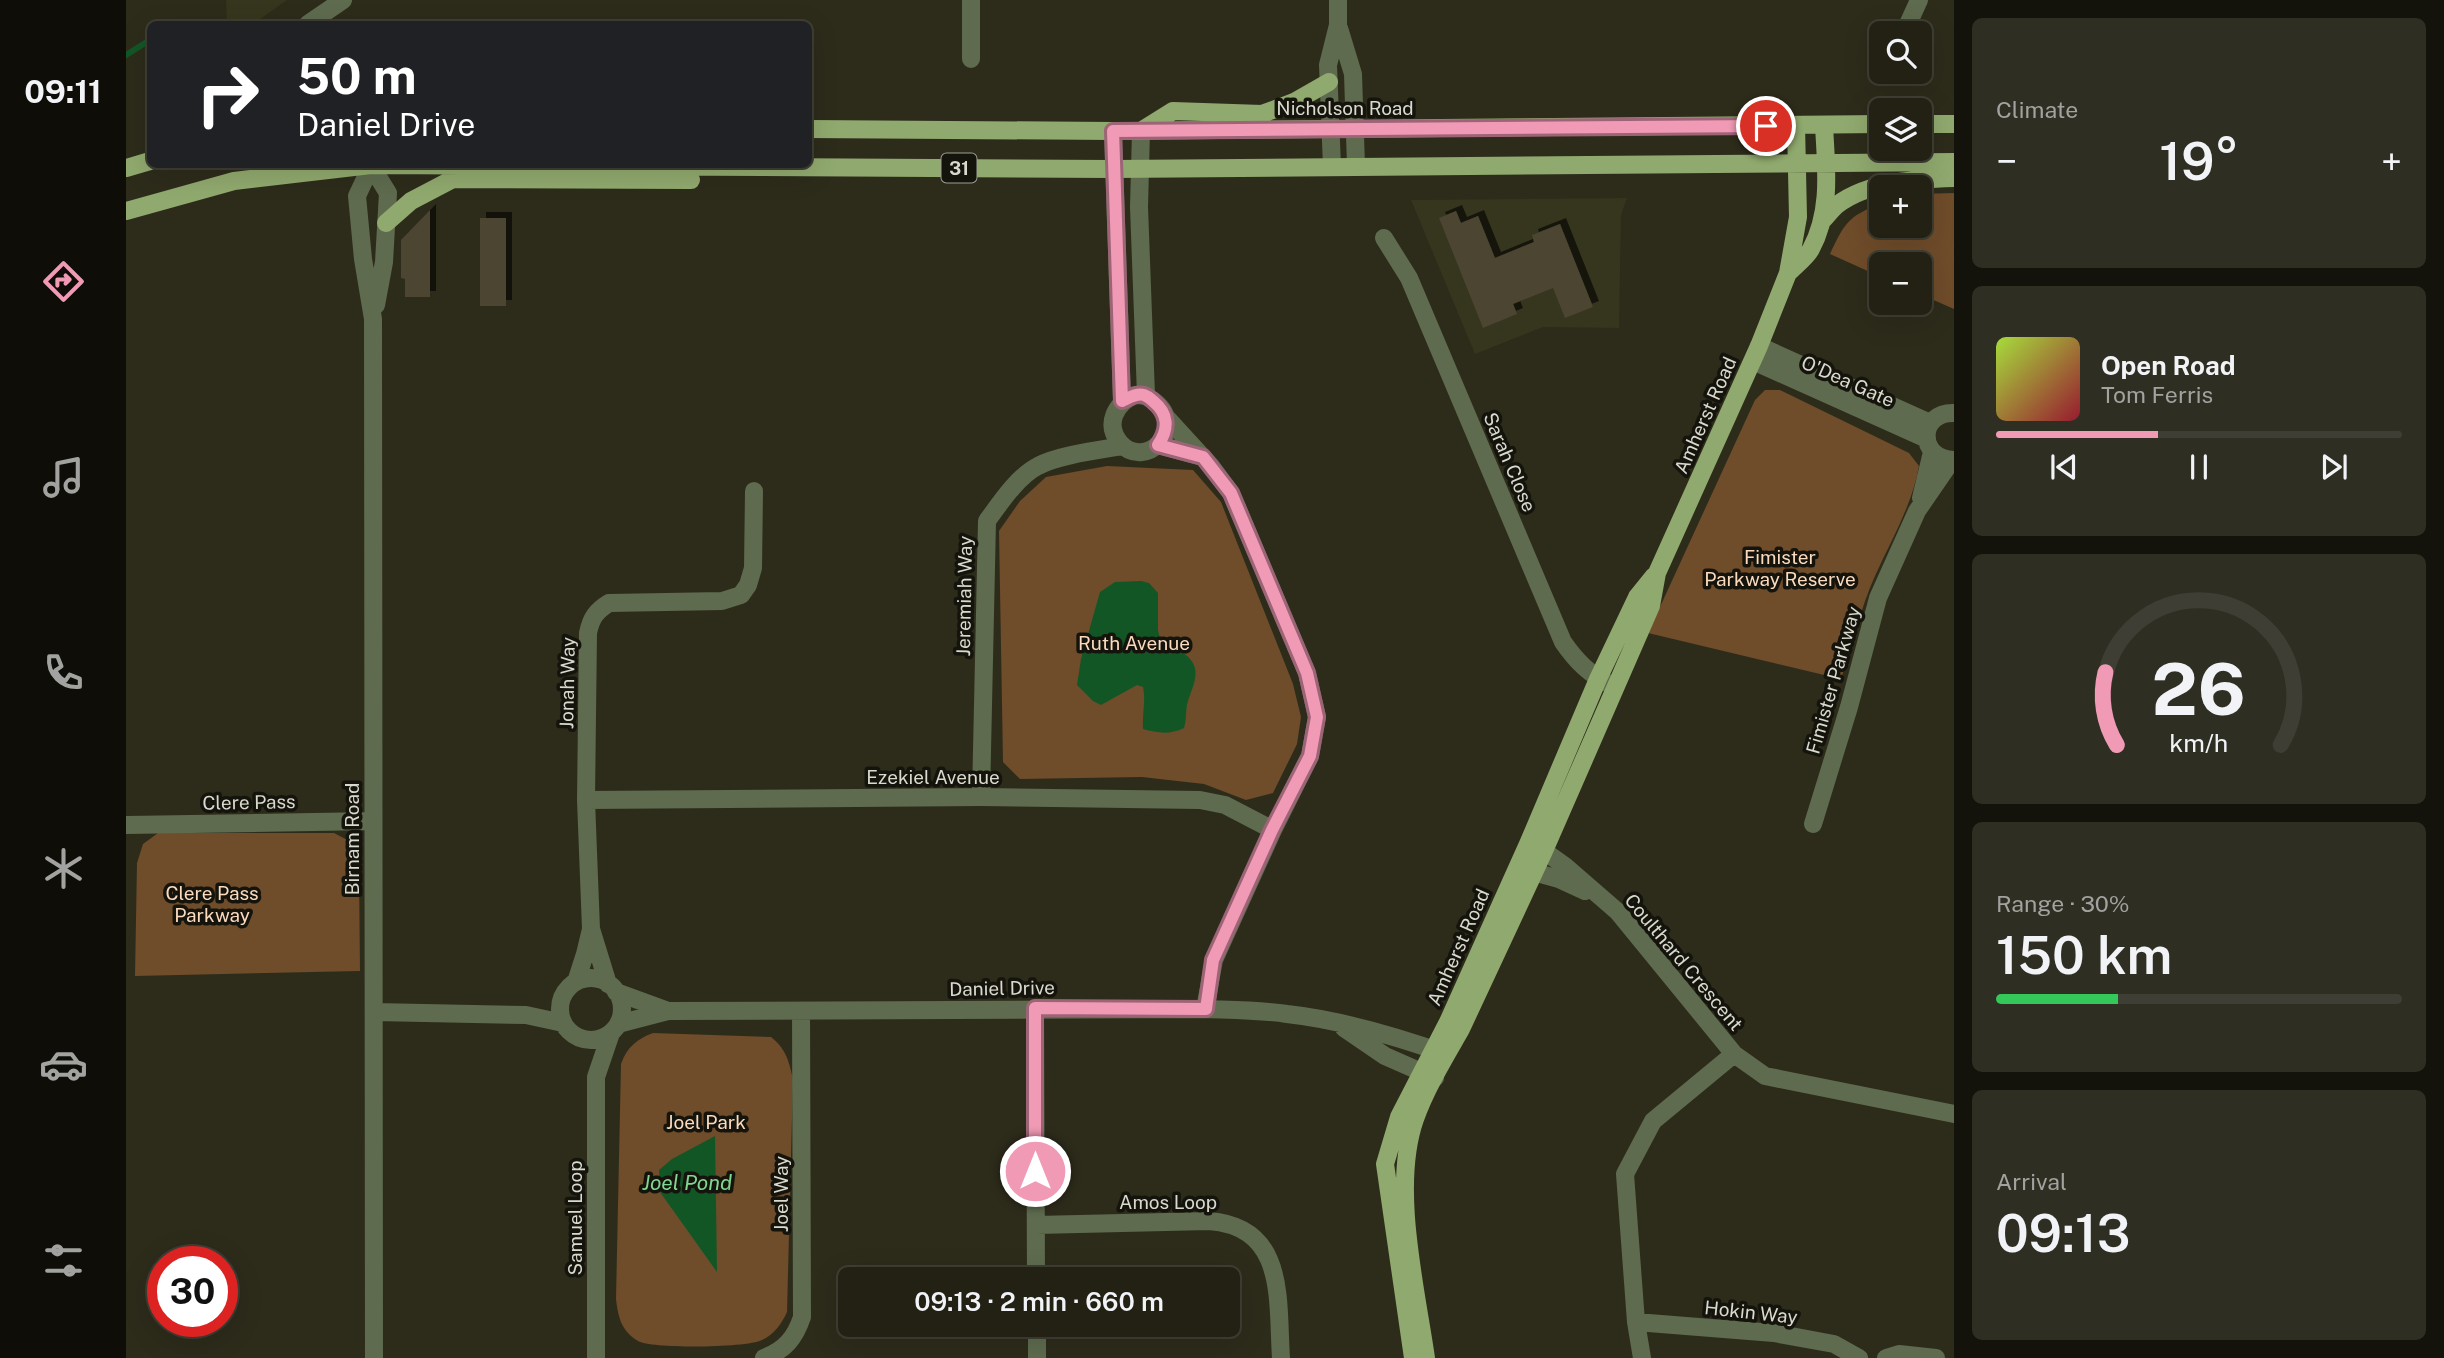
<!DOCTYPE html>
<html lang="en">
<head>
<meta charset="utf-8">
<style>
	body { margin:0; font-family:"Public Sans",sans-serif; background:#2e2e22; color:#f1f3f6; height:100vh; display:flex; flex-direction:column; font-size:26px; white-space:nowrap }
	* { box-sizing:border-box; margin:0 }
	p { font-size:23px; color:#a2a3a0 }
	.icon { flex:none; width:38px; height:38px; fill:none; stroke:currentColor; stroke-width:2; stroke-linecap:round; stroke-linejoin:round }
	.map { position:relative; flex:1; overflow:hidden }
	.side { display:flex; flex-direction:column; gap:18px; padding:18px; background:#13120b; width:490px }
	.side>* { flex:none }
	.guide { position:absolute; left:21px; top:21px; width:665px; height:147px; border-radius:10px; box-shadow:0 7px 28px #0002,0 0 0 2px #3f3e34; background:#202124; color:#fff; overflow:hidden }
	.tools { position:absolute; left:1743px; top:21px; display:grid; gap:14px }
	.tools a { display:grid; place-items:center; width:63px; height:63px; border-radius:10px; background:#222114; box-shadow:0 7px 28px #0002,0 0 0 2px #3f3e34; font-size:35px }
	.speed { position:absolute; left:21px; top:1246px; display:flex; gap:14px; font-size:35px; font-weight:700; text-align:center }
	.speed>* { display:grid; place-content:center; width:91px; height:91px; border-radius:50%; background:#222114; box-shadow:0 7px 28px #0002,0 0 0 2px #3f3e34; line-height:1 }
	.speed .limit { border:10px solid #d22; background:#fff; color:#111 }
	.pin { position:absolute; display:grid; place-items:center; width:60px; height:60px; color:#fff; margin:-30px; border:4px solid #fff; border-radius:50%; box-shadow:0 2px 7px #0007 }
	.me { position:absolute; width:77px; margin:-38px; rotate:0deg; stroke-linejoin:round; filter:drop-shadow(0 0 5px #0008) }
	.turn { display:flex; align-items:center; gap:24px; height:147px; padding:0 35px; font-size:32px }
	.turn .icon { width:91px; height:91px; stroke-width:2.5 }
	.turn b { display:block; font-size:49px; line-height:60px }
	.big { font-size:52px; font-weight:600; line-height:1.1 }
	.side .card { flex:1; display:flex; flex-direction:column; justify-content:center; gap:10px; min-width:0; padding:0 24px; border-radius:10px; background:#2e2e22 }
	.side .dial { align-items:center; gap:0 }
	.dial svg { height:182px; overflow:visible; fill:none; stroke:#3f3e34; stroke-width:7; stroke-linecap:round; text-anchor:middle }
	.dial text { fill:#f1f3f6; stroke:none }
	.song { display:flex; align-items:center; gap:21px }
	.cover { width:84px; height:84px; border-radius:10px; background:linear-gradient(135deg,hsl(80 70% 55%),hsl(350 70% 35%)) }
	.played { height:7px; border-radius:4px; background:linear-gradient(90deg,#f09ab5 40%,#3f3e34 40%) }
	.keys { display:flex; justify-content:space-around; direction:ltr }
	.heat { display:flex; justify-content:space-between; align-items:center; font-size:38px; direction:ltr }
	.charge { height:10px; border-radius:5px; background:linear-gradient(90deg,#34c759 30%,#3f3e34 0) }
	.trip { position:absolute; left:712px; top:1267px; width:402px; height:70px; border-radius:10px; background:#222114; box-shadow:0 7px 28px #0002,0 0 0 2px #3f3e34; font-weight:600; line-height:70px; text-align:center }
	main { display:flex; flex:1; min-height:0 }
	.tabs { display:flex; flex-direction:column; width:126px; justify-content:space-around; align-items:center; background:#0e0d08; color:#a2a3a0 }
	.tabs .icon { width:49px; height:49px }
	.tabs .active { color:#f09ab5 }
	.tabs b { font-size:32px; color:#f1f3f6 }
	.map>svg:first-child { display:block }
</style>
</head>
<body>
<main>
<nav class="tabs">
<b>09:11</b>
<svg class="icon active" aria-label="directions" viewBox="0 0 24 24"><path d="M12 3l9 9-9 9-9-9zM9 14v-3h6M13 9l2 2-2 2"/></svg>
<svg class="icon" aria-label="music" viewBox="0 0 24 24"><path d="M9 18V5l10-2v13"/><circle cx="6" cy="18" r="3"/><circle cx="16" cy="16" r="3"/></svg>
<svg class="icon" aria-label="phone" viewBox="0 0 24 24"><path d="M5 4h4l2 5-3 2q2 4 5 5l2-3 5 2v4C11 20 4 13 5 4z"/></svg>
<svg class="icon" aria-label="climate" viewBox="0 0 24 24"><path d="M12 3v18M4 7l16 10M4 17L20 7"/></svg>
<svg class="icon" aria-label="car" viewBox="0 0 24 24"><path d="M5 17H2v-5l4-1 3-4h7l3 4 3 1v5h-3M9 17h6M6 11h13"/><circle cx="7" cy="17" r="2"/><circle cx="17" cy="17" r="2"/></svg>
<svg class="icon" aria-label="filters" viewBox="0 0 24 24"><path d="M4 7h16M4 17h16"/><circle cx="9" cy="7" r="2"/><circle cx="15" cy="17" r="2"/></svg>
</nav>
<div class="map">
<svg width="1828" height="1358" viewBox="0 0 1828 1358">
	<defs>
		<filter id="shadow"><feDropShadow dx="6" dy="-6" stdDeviation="0" flood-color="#0009"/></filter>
	</defs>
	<rect width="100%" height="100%" fill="#2d2c1b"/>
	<path fill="#36351d" d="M 100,0 L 161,0 L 127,24 L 101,24 Z
		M 1501,198 L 1495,215 L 1493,328 L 1417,327 L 1349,354 L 1285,200 Z"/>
	<path fill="#6f4c2a" d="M 1828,193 L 1828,309 L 1794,294 L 1794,264 L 1755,264 L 1755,277 L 1704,254 C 1719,222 1722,217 1755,203 L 1755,226 L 1794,226 L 1794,194 Z
		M 1639,390 L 1654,390 L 1783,453 L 1793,466 C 1786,506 1765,540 1749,576 C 1734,609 1726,646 1715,679 L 1522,633 L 1629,400 Z
		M 981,466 L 1067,470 L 1095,502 L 1167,684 L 1175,717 L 1171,744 L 1147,793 L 1120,800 L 1078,784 L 1016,777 L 894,779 L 877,762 L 873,531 L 894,501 L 920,477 Z
		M 32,833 L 208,833 L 227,843 L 233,870 L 234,971 L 9,976 L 11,863 L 17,844 Z
		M 527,1033 L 645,1037 C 660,1049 663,1061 667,1079 L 661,1312 C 656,1323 648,1335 636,1340 C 621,1348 526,1349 512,1341 C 495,1331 492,1316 490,1299 L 495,1064 C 501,1047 511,1039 527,1033 Z"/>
	<path fill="#135626" d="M 1015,581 L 1023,583 L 1032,593 L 1032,630 L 1035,644 C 1043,650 1054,650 1060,655 C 1077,669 1067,685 1062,701 C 1059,710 1061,719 1058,728 C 1043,735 1032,733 1017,729 C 1016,715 1020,700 1017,687 L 1011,685 L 975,705 L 967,701 L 951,685 L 955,659 L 974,592 L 989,582 Z
		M 589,1136 L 591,1272 L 534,1192 L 533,1170 L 546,1159 Z"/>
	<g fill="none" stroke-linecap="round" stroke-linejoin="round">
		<path stroke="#135626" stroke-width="6" d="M 0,55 L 24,40"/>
	</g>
	<path fill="#4c4433" filter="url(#shadow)" d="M 304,210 L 304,297 L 279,297 L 279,279 L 275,278 L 275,240 Z
		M 1330,211 L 1335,223 L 1352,216 L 1369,258 L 1408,242 L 1406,235 L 1434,224 L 1467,307 L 1439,318 L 1427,288 L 1387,304 L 1391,314 L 1357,328 L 1313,218 Z
		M 354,218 L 380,218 L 380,306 L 354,306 Z"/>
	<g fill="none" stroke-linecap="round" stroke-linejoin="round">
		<path stroke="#5e6b4e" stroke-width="18" d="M 845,0 L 845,59
			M 182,24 L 217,0
			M 1213,28 L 1227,74 L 1230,166
			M 1778,33 L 1793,0
			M 987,131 L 996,401
			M 1015,131 L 1013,207 L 1020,395
			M 244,164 L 262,193 L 258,262 L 250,305
			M 246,164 L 231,196 L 237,259 L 247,319 L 248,1358
			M 1206,167 L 1202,65 L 1212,25 L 1212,0
			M 1258,238 L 1283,278 L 1437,642 C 1451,662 1463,674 1485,685
			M 1633,346 L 1804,423
			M 1627,361 L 1801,439
			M 1009,395 C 1018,395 1021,396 1029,402 C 1062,429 1019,471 994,443 C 978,424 990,403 1009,395 Z
			M 1828,413 C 1792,412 1791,459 1828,460
			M 1041,418 L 1085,466 L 1105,493 L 1181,673 L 1191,717 L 1184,756 L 1147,830 L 1088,960 L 1079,1009
			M 1032,445 L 1077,457
			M 1795,498 L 1806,452
			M 855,797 L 861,521 C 874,503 892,476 912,466 C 932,455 974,450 997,446
			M 460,800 L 855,797 L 1074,800 L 1099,805 L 1147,830
			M 1687,824 L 1723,707 L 1752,598 L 1791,511 L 1826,460
			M 0,825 L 247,821
			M 1405,845 L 1418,851 L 1439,866 L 1492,912 L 1608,1054 L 1639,1076 L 1828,1114
			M 1396,869 L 1433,879 L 1459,891
			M 465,929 L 482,984
			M434 1009a31 31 0 1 1 62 0a31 31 0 1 1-62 0Z
			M 450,982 L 459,954 L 465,929 L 460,800 L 462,633 C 465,618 470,611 483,603 L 596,601 L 615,595 L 622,585 L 627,568 L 628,491
			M 490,992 L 542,1011
			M 909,1008 L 910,1279
			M 249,1012 L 400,1015 L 437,1023
			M 492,1024 L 542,1011 L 1079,1009 C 1107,1010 1134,1010 1161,1014 C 1216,1020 1269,1036 1320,1054
			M 1218,1028 L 1259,1056 L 1309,1078
			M 910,1225 L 1083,1221 C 1161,1227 1151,1300 1155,1358
			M 1510,1322 L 1648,1333 L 1708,1344 L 1733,1358
			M 911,1325 L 911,1358
			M 470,1358 L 470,1077 L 485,1033
			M 638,1358 C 659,1350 669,1338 676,1317 L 675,1011
			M 1516,1358 L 1510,1322 L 1499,1174 L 1527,1121 L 1608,1054
			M 1760,1358 L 1773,1354 L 1810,1358"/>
		<path stroke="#90a96e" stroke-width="18" d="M 1794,124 L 1828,124
			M 682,129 L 987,131 L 1755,124
			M 1015,131 L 1047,111 L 1136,114 L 1168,102 L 1203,82
			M 0,168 L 24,161
			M 0,211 L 108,181 L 245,165 L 988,169 L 1828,162
			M 1696,221 C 1701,216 1706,209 1711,205 C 1742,181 1792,179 1828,178
			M 260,223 L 285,201 L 327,179 L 565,180
			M 1662,273 C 1670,265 1680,258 1685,249 C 1706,210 1700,167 1698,125
			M 1287,1358 L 1259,1164 L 1273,1117 L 1322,1022 L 1402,844 L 1472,679 L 1511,597 L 1528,576
			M 1300,1358 C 1290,1288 1265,1187 1289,1119 C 1300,1088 1319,1057 1335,1029 L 1418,851 L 1525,606 L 1531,573 L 1633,346 L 1662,273 L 1672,217 L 1670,125"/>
	</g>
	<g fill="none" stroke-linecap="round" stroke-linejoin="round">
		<g stroke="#9c6476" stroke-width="18">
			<path id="route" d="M 909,1171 L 909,1008 L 1080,1009 L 1087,960 L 1146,830 L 1184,756 L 1191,717 L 1181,673 L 1105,493 L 1077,457 L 1032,445 C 1043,429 1043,414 1027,401 C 1024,398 1021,396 1018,395 C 1010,393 1003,398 996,401 L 987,131 L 1640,126"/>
		</g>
		<use href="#route" stroke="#f09ab5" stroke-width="12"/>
	</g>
	<g text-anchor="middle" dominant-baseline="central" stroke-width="7" stroke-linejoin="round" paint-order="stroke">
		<rect fill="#14140d" stroke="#9e9e94" stroke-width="2" x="815.5" y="153.5" width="35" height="29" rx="5"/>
		<g font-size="18" font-weight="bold" fill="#d9d9ce">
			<text x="833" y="168">31</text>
		</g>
		<g font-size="19" fill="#d9d9ce" stroke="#14140d">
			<text x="1219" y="108">Nicholson Road</text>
			<text transform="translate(1722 381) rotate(24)">O'Dea Gate</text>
			<text transform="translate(1579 415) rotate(-66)">Amherst Road</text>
			<text transform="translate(1384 462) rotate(67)">Sarah Close</text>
			<text transform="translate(838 596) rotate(-89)">Jeremiah Way</text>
			<text transform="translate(1707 680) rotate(-74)">Fimister Parkway</text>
			<text transform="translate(441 683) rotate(-89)">Jonah Way</text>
			<text x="807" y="777">Ezekiel Avenue</text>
			<text transform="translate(123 802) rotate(-1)">Clere Pass</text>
			<text transform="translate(226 839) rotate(-90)">Birnam Road</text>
			<text transform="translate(1332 947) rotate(-66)">Amherst Road</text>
			<text transform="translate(1558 962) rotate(50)">Coulthard Crescent</text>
			<text transform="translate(876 988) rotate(-1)">Daniel Drive</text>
			<text transform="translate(655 1194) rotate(-90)">Joel Way</text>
			<text x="1042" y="1202">Amos Loop</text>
			<text transform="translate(449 1218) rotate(-90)">Samuel Loop</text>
			<text transform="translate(1625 1312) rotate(6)">Hokin Way</text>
		</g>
		<g font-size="19" fill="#fbdabe" stroke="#14140d">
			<text x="1654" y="557">Fimister<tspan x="1654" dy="22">Parkway Reserve</tspan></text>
			<text x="1008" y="643">Ruth Avenue</text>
			<text x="86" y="893">Clere Pass<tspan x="86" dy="22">Parkway</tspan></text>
			<text x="580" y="1122">Joel Park</text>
		</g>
		<g font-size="21" font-style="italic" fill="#80d790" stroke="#14140d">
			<text x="561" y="1182">Joel Pond</text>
		</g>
	</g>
</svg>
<div class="tools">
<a><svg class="icon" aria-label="search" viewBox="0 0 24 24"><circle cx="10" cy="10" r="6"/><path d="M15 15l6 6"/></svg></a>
<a><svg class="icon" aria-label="layers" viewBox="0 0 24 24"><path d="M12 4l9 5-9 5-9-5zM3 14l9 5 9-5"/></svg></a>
<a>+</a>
<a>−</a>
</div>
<div class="speed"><div class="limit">30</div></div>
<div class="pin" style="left:1640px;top:126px;background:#d93025"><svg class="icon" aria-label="arrive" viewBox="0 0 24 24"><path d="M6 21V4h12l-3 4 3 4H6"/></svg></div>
<svg class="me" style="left:909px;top:1171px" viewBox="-20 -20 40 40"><circle r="17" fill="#f09ab5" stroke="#fff" stroke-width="3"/><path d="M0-11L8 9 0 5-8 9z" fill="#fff"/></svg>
<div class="trip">09:13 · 2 min · 660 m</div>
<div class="guide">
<div class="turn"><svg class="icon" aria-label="right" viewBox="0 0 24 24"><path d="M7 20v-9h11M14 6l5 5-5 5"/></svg><div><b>50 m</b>Daniel Drive</div></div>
</div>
</div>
<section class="side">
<div class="card"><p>Climate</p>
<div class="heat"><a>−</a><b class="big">19°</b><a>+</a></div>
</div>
<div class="card">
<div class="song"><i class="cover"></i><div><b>Open Road</b><p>Tom Ferris</p></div></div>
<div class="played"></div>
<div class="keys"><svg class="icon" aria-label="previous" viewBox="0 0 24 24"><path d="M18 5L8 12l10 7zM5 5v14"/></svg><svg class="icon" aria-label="pause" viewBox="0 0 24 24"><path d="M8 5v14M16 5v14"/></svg><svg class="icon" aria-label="next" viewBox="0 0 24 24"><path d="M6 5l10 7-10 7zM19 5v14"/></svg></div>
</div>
<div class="card dial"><svg viewBox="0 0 100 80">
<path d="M14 69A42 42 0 1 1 86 69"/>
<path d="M14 69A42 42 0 0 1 9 37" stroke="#f09ab5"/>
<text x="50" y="56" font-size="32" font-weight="700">26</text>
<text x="50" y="72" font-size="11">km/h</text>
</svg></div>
<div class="card"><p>Range · 30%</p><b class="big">150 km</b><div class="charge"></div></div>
<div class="card"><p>Arrival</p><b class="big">09:13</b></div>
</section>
</main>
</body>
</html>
